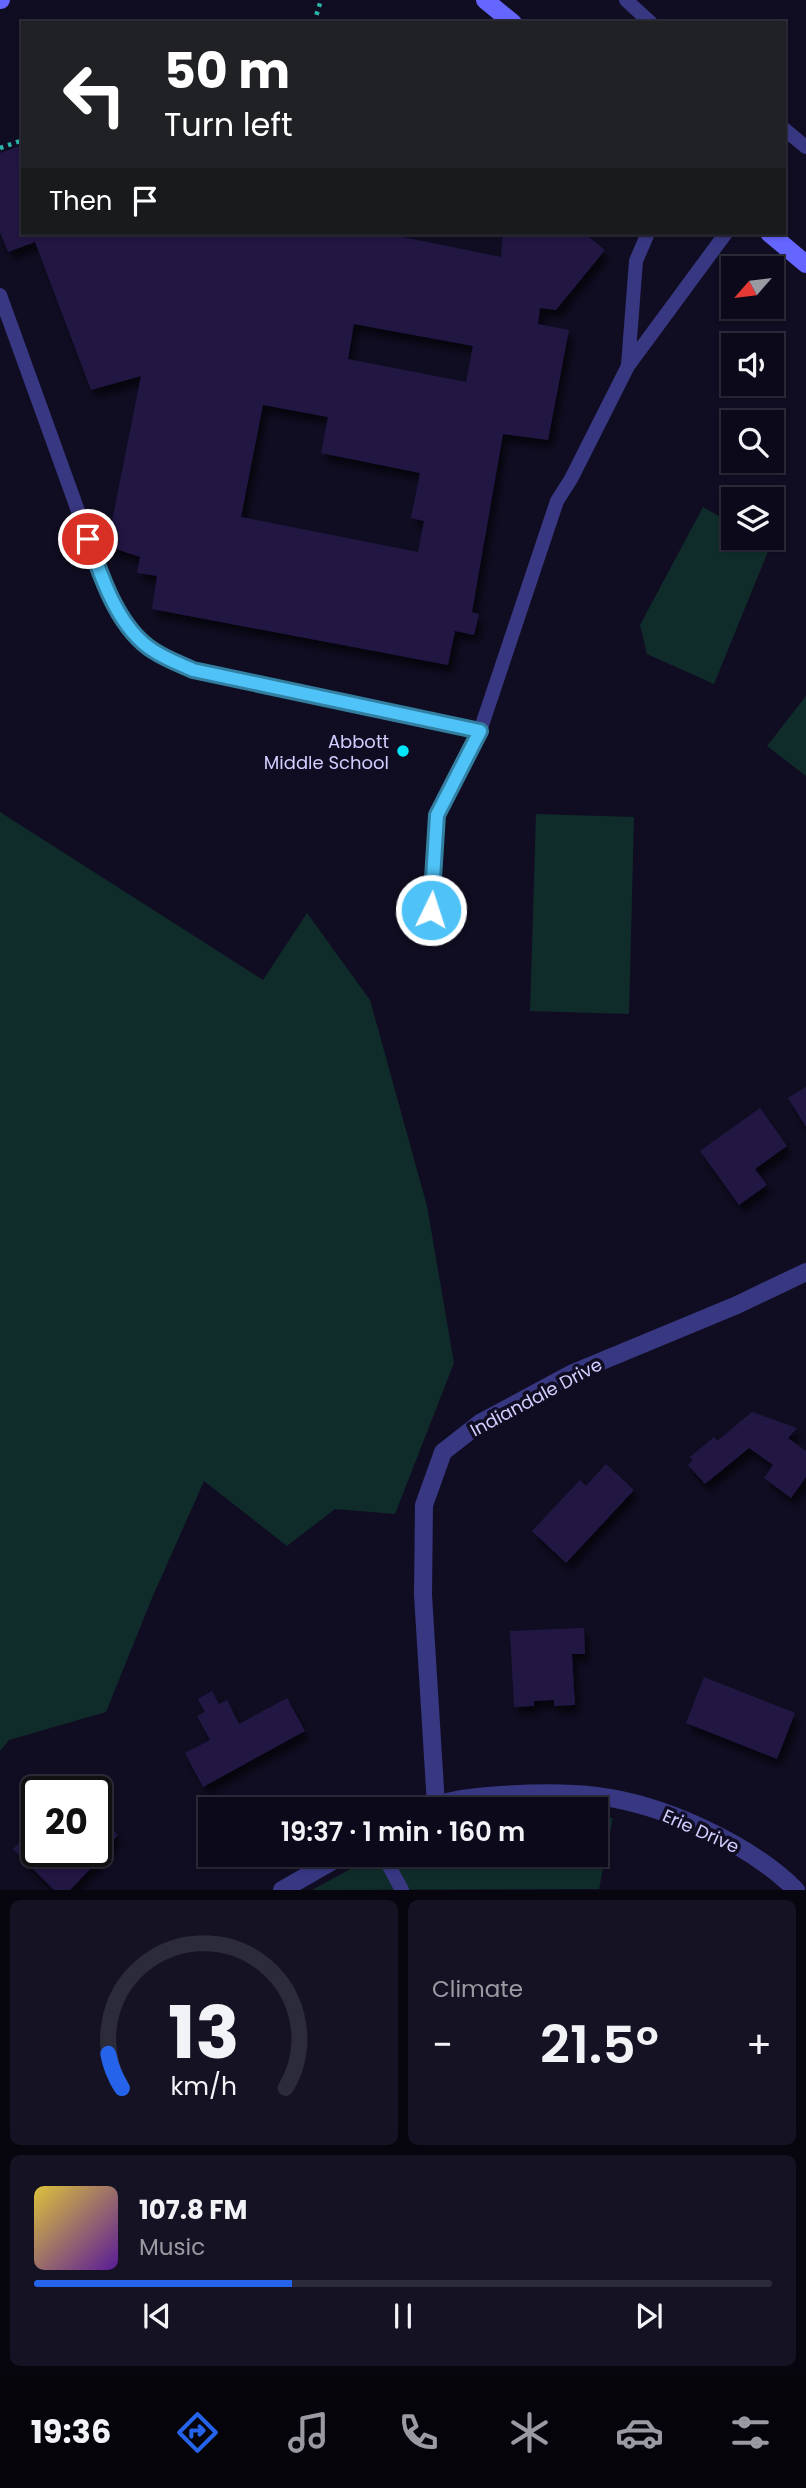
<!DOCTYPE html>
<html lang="en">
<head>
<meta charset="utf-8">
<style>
	body { margin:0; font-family:Poppins,sans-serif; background:#151323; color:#f1f3f6; height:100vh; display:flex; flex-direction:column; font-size:26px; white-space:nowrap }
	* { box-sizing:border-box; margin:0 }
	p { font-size:23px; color:#9a9aa2 }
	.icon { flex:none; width:38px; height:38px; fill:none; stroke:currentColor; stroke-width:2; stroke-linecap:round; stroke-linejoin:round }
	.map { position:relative; height:1890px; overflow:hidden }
	.drawer { display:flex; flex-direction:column; gap:10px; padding:10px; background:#07060e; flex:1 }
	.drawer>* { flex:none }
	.hud { position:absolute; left:21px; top:21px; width:765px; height:214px; border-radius:0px; box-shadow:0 2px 5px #0004,0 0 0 2px #2c2b39; background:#202124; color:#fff; overflow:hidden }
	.needle { width:46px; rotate:242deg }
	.controls { position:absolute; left:721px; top:256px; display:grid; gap:14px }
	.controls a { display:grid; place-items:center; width:63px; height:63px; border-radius:0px; background:#0c0a1a; box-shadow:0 2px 5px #0004,0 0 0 2px #2c2b39; font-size:35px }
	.speed { position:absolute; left:21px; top:1776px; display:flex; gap:14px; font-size:35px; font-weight:700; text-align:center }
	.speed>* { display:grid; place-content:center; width:91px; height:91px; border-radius:50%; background:#0c0a1a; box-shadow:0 2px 5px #0004,0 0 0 2px #2c2b39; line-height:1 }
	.speed .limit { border:4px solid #111; border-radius:10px; background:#fff; color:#111 }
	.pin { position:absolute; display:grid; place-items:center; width:60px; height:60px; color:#fff; margin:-30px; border:4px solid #fff; border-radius:50%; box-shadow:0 2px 7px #0007 }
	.me { position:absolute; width:77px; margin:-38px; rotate:4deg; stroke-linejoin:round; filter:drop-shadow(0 0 5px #0008) }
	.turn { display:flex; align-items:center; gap:24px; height:147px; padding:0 28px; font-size:32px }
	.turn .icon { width:91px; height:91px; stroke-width:2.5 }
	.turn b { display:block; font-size:49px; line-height:60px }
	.then { display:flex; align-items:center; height:66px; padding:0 28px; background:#0003; gap:14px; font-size:26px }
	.big { font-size:52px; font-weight:600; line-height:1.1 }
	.drawer .tile { flex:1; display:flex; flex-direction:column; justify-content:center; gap:10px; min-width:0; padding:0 24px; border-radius:10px; background:#151323 }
	.drawer .dial { align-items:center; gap:0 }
	.dial svg { height:182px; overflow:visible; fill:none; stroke:#2c2b39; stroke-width:7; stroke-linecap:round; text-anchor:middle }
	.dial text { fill:#f1f3f6; stroke:none }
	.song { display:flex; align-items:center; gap:21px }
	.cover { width:84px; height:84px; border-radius:10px; background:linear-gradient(135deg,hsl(50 70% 55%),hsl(270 70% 35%)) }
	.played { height:7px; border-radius:4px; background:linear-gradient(90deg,#2563eb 35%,#2c2b39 35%) }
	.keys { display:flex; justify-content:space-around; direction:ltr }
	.heat { display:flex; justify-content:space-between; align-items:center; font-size:38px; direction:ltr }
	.drawer .tiles { flex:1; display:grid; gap:10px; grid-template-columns:1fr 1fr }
	.tile:last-child { grid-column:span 2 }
	.trip { position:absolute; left:198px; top:1797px; width:410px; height:70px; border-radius:0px; background:#0c0a1a; box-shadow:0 2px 5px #0004,0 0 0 2px #2c2b39; font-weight:600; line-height:70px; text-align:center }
	.tabs { display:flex; height:112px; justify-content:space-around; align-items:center; background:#05040a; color:#9a9aa2 }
	.tabs .icon { width:49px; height:49px }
	.tabs .selected { color:#2563eb }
	.tabs b { font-size:32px; color:#f1f3f6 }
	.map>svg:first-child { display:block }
</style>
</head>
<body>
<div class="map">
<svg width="806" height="1890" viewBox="0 0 806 1890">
	<defs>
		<filter id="shadow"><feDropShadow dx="4.5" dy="8" stdDeviation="3.5" flood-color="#0009"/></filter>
	</defs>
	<rect width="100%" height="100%" fill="#100d22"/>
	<path fill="#102c2a" d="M 703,507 L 733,524 L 733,537 L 759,537 L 771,544 L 714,684 L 647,654 L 640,625 Z
		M 806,696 L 806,776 L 767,746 Z
		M 0,812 L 263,980 L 307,913 L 370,1000 L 427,1206 L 454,1363 L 395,1514 L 335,1509 L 287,1546 L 204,1481 L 152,1598 L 106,1712 L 9,1740 L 0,1751 Z
		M 536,814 L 634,817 L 629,1014 L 530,1011 Z
		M 595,1817 L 613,1818 L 599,1889 L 312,1890 L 376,1855 L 595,1855 Z"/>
	<path fill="#201943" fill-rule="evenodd" filter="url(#shadow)" d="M 23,145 L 23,233 L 383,233 L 501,257 L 503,233 L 584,233 L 605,250 L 556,310 L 540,308 L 538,324 L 569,330 L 548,440 L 503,434 L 472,612 L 479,614 L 474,635 L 455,631 L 448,665 L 152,609 L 157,576 L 137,573 L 140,557 L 107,546 L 141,376 L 91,390 L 35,242 L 8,252 L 0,232 L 0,153 ZM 354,324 L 473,346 L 466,382 L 348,359 ZM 263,405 L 328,417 L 321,453 L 420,473 L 411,518 L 424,521 L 418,552 L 241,517 Z
		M 806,1087 L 806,1127 L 788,1098 Z
		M 760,1108 L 787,1146 L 755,1169 L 767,1185 L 739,1205 L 700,1151 Z
		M 752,1412 L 797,1428 L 788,1438 L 806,1451 L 806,1477 L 791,1498 L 764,1478 L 773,1465 L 749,1448 L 705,1484 L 688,1465 L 693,1460 L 690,1457 L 714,1437 L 717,1441 Z
		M 606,1464 L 634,1490 L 566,1563 L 532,1531 L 580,1480 L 586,1486 Z
		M 584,1628 L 585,1654 L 572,1654 L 575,1705 L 554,1706 L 554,1700 L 534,1701 L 534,1706 L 514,1707 L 510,1631 Z
		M 704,1677 L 795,1713 L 777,1759 L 686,1723 Z
		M 212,1691 L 219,1704 L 227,1700 L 239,1724 L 287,1698 L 305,1731 L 203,1787 L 185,1753 L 210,1740 L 197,1716 L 205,1712 L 198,1699 Z
		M 96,1812 L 118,1835 L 99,1855 L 102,1857 L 70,1890 L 54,1890 L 13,1849 L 37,1826 L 37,1852 L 96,1852 Z"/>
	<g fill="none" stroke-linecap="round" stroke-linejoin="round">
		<path stroke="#2bb5a9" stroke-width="4.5" stroke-dasharray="3.5 5" stroke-linecap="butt" d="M 314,23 L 321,0
			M 0,148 L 23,140"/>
		<path stroke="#383782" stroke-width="14" d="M 626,0 L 651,23
			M 784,129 L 806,147
			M 0,295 L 107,591 L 133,631 L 151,650 L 193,670 L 480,731
			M 628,365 L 636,261 L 648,233
			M 431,910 L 437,815 L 480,731 L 557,501 L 571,479 L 628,366 L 726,233
			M 383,1855 L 402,1890"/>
		<path stroke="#383782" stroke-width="18" d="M 436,1805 L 423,1595 L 424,1505 L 443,1452 L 480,1423 L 573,1373 L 737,1305 L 806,1272
			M 428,1810 C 449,1798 477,1797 501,1795 C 532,1793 565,1792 597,1796 C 662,1804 749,1843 796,1890
			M 282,1890 L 343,1855"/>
		<path stroke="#6565ff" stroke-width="18" d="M 0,0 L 1,0
			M 485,0 L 513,23
			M 769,233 L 806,264"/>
	</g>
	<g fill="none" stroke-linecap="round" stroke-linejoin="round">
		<g stroke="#337fa1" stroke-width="18">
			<path id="route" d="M 88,539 C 101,576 118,629 154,651 C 166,659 180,664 193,670 L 480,731 L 437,815 L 431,910"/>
		</g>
		<use href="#route" stroke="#4fc3f7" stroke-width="12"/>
	</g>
	<circle fill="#00e7f9" stroke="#100d22" stroke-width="2.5" cx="403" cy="751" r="7"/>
	<g text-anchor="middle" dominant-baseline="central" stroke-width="7" stroke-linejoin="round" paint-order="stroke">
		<g font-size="18" fill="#d2ceff" stroke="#100d22" text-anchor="end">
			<text x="389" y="741">Abbott<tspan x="389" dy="21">Middle School</tspan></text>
		</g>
		<g font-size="18" fill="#d2ceff" stroke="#100d22">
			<text transform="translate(536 1397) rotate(-28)">Indiandale Drive</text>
			<text transform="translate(701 1831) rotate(24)">Erie Drive</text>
		</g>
	</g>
</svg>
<div class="controls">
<a><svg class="needle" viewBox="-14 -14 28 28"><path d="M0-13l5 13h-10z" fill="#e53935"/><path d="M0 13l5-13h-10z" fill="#9a9aa2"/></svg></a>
<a><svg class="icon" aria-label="sound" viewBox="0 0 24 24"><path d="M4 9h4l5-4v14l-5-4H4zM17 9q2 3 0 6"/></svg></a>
<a><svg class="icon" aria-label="search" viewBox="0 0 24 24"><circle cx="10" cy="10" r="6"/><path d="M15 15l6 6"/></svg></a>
<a><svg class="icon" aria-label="layers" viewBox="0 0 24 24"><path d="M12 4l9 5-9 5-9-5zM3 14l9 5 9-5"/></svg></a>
</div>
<div class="speed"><div class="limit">20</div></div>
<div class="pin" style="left:88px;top:539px;background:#d93025"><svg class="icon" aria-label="arrive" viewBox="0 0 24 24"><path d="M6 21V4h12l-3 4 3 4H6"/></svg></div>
<svg class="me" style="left:431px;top:910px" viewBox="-20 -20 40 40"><circle r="17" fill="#4fc3f7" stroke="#fff" stroke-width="3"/><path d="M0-11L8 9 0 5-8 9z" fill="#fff"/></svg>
<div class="trip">19:37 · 1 min · 160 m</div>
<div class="hud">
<div class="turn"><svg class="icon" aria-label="left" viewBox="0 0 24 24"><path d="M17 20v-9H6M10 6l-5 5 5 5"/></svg><div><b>50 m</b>Turn left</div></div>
<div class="then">Then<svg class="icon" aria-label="arrive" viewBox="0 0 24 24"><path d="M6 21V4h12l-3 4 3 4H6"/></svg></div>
</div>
</div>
<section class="drawer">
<div class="tiles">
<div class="tile dial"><svg viewBox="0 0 100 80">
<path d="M14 69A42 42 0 1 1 86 69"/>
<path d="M14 69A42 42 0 0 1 8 54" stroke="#2563eb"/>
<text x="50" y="56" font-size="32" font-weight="700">13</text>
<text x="50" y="72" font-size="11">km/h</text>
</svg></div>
<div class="tile"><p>Climate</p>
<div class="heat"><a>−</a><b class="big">21.5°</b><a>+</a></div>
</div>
<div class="tile">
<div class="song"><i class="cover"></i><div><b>107.8 FM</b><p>Music</p></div></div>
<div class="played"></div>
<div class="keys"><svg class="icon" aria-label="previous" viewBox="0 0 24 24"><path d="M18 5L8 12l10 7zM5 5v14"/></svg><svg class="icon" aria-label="pause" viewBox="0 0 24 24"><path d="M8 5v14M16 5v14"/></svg><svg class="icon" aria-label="next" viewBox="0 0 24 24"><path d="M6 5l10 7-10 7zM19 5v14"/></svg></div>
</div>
</div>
</section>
<nav class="tabs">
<b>19:36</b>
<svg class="icon selected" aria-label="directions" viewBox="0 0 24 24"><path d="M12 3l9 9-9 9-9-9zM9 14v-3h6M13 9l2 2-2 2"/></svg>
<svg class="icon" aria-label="music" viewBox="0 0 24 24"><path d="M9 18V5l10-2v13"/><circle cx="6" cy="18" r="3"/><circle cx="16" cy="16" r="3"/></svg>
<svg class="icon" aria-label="phone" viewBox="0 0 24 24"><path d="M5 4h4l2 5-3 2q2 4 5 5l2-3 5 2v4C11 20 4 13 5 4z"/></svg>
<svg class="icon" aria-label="climate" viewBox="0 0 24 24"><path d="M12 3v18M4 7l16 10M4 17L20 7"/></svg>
<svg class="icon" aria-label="car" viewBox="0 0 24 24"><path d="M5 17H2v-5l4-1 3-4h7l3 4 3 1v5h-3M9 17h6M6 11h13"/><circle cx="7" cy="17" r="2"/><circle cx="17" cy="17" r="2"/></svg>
<svg class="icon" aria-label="filters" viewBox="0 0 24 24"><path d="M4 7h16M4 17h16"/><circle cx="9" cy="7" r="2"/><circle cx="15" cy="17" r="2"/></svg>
</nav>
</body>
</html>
